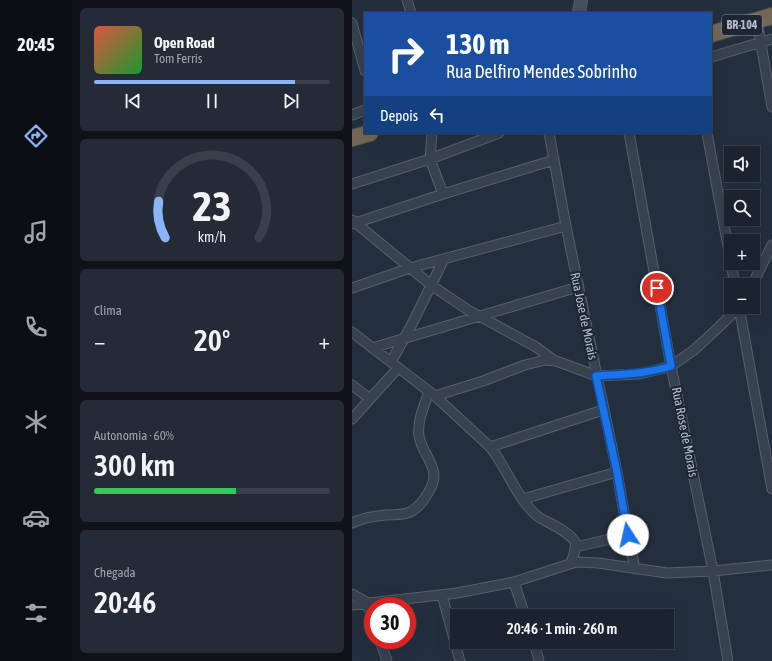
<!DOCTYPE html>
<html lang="pt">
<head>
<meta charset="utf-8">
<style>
	body { margin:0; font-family:"Asap Condensed",sans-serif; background:#242b36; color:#f1f3f6; height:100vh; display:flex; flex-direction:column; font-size:15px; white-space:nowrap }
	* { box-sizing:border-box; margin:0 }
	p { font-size:13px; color:#a0a4aa }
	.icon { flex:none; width:22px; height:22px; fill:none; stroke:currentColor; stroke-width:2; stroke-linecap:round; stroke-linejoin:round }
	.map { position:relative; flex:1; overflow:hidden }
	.side { display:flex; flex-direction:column; gap:8px; padding:8px; background:#0f1319; width:280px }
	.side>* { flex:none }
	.hud { position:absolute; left:12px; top:12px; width:348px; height:122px; border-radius:0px; box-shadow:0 4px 16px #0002,0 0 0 1px #39404a; background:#1a4fa0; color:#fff; overflow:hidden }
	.tools { position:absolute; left:372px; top:146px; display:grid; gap:8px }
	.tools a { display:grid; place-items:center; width:36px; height:36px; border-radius:0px; background:#1b232e; box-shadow:0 4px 16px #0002,0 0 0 1px #39404a; font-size:20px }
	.speed { position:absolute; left:12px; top:597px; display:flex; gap:8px; font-size:20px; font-weight:700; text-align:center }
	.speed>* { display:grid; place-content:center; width:52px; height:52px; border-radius:50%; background:#1b232e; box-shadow:0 4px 16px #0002,0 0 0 1px #39404a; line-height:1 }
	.speed .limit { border:6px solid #d22; background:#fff; color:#111 }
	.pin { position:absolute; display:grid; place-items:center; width:34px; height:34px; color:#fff; margin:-17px; border:2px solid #fff; border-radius:50%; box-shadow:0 1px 4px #0007 }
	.me { position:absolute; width:44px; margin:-22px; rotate:350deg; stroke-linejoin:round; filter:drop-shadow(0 0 3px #0008) }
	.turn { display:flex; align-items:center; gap:14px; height:84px; padding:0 16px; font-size:18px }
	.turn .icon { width:52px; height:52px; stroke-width:2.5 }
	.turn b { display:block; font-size:28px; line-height:34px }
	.then { display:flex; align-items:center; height:38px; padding:0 16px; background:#0003; gap:8px; font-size:15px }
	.big { font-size:30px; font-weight:600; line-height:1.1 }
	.side .card { flex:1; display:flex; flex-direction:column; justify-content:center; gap:6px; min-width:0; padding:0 14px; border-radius:6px; background:#242b36 }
	.side .dial { align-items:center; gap:0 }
	.dial svg { height:104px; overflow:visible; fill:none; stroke:#39404a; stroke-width:7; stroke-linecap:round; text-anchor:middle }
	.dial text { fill:#f1f3f6; stroke:none }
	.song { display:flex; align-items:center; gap:12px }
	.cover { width:48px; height:48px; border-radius:6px; background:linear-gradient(135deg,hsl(10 70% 55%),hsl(130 70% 35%)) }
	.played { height:4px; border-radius:2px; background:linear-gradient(90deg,#8ab4f8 85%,#39404a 85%) }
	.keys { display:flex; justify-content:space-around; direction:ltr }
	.heat { display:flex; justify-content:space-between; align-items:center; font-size:22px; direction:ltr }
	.charge { height:6px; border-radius:3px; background:linear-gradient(90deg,#34c759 60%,#39404a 0) }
	.trip { position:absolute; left:98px; top:609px; width:224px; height:40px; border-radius:0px; background:#1b232e; box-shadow:0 4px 16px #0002,0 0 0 1px #39404a; font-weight:600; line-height:40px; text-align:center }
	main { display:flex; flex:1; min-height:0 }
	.dock { display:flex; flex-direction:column; width:72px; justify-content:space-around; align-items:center; background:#0b0e12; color:#a0a4aa }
	.dock .icon { width:28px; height:28px }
	.dock .selected { color:#8ab4f8 }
	.dock b { font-size:18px; color:#f1f3f6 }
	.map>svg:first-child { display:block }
</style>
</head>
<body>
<main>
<nav class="dock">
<b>20:45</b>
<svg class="icon selected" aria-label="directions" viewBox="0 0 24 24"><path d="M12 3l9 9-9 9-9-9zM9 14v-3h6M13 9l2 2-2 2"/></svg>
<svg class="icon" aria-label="music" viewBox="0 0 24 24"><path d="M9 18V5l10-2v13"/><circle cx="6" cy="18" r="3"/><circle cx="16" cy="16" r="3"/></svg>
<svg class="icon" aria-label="phone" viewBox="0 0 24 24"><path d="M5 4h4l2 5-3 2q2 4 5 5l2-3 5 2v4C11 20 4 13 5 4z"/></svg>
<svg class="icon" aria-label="climate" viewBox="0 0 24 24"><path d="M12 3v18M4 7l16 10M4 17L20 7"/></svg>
<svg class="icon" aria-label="car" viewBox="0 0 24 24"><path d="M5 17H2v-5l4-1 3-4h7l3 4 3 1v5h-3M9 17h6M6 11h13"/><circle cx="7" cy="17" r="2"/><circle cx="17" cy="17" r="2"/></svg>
<svg class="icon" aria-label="filters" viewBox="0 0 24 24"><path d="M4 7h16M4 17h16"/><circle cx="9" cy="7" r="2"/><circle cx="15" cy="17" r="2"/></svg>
</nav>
<section class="side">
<div class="card">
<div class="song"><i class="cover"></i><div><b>Open Road</b><p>Tom Ferris</p></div></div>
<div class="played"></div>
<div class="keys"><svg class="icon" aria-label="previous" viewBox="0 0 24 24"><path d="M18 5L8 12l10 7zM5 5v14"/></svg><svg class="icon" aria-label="pause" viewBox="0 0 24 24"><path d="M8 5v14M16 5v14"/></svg><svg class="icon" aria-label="next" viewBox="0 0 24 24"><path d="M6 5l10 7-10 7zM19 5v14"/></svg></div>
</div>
<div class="card dial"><svg viewBox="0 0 100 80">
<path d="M14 69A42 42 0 1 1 86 69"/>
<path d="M14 69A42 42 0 0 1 9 41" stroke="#8ab4f8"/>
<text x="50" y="56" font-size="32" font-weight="700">23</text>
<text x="50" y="72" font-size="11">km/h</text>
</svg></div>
<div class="card"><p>Clima</p>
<div class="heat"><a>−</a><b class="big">20°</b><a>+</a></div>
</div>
<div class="card"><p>Autonomia · 60%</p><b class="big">300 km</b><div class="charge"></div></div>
<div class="card"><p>Chegada</p><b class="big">20:46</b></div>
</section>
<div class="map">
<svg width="420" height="661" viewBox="0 0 420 661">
	<rect width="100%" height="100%" fill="#242f3e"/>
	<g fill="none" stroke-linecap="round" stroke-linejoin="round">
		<g stroke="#565f6c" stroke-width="11">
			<path id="street" d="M 55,0 L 59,13
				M 405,21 L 420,107
				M 0,23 L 13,71
				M 359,57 L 420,39
				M 0,115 L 13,110
				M 80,133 L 78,159 L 91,194
				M 197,133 L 214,226 L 265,472 L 276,535 L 283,569
				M 277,133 L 319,366 L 361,571 L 376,661
				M 355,133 L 383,285
				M 0,184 L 78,159 L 147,133
				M 0,220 L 79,285 L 116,310 L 184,347 L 203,361
				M 0,224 L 91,194 L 202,160
				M 400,285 L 420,245
				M 0,288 L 58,268 L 214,226
				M 387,307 L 420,489
				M 0,332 L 83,396 L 138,447 L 144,455 C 156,473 170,506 188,518 C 197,523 218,532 223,542 C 225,548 221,557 219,563
				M 20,348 L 226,287
				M 39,362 L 60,324 L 92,259
				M 0,385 L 18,399
				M 83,396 L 131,381 L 173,365 L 193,360 L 204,361 L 245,376 L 287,374 L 309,369 L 319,366 L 342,350 L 368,326 L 387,307
				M 0,419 L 46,368
				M 138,447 L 251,410
				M 171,499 L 265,472
				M 0,523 C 10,518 22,516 33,515 C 41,514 52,516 60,511 C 67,507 72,500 76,493 C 92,469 71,458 67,436 C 65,421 72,406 77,392
				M 223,547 L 276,535
				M 162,582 L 173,616
				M 0,594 L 14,602 L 21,618
				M 90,595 L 108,661
				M 0,605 L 105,593 L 162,582 L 224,562 L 246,563 L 315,573 L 361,571 L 420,565
				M 28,640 L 35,661
				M 182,642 L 187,661"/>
		</g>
		<g stroke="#565f6c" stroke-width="14">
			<path id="secondary" d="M 227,13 L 229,0"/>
		</g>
		<g stroke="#434c59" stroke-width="18">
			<path id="highway" d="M 359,34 L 420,16
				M 0,138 L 18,133"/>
		</g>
		<use href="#street" stroke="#38414e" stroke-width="9"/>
		<use href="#secondary" stroke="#465061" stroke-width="12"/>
		<use href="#highway" stroke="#746855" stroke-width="16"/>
	</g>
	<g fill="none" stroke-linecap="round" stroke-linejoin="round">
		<g stroke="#114b97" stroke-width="10">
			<path id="route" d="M 276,535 L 265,472 L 244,376 C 270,374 295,374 319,366 L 305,288"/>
		</g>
		<use href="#route" stroke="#1a73e8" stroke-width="7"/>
	</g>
	<g text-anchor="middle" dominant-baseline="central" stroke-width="4" stroke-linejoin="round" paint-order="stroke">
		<rect fill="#1d2633" stroke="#878f9c" stroke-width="1" x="370" y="15" width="40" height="20" rx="3"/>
		<g font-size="12" font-weight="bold" fill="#b4bcc9">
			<text x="390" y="25">BR-104</text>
		</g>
		<g font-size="13" fill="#b4bcc9" stroke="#1d2633">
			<text transform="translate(232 316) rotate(78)">Rua Jose de Morais</text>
			<text transform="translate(333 432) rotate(79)">Rua Rose de Morais</text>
		</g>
	</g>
</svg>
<div class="tools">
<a><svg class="icon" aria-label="sound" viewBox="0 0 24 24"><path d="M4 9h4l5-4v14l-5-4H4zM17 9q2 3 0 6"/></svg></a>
<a><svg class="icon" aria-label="search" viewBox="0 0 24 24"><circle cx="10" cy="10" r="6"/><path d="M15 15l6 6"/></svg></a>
<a>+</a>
<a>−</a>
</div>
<div class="speed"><div class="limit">30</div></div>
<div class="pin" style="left:305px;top:288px;background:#d93025"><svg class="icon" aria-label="arrive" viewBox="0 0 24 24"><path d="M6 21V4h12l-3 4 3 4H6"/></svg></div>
<svg class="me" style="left:276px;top:535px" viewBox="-20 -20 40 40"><circle r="19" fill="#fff"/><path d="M0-13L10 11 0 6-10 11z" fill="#1a73e8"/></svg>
<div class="trip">20:46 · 1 min · 260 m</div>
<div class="hud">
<div class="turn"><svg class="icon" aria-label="right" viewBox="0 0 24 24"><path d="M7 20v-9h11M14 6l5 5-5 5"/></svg><div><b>130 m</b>Rua Delfiro Mendes Sobrinho</div></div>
<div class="then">Depois<svg class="icon" aria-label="left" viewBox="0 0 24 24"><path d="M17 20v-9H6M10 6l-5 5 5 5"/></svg></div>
</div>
</div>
</main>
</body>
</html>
